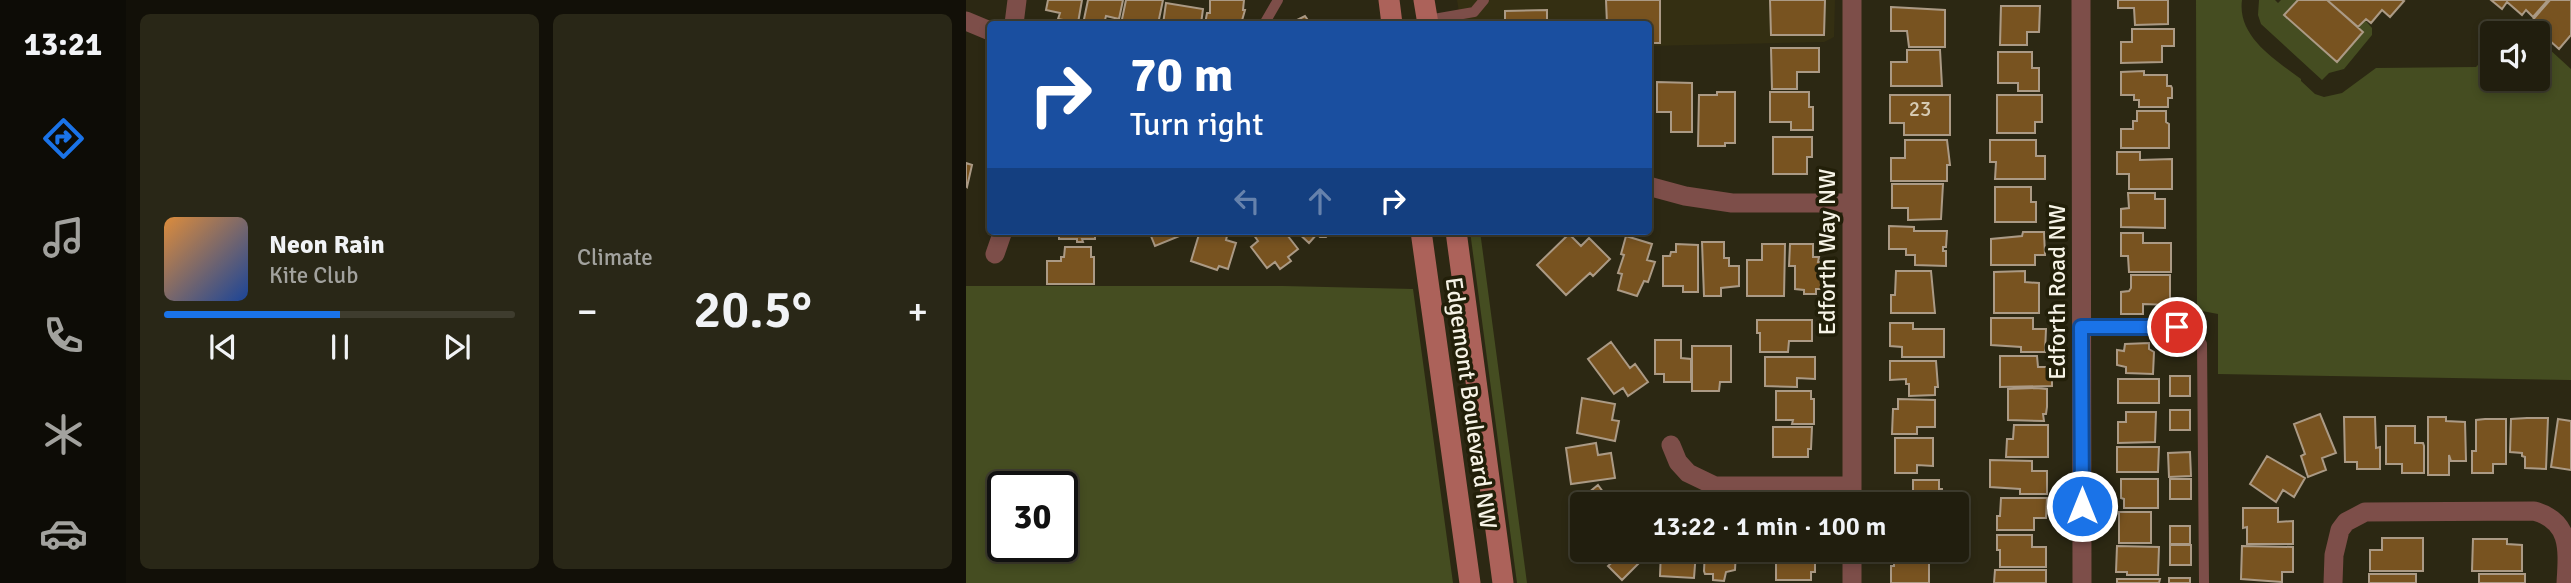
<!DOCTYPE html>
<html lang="en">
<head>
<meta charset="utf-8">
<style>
	body { margin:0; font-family:Signika,sans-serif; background:#292717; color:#f1f3f6; height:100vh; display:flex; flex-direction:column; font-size:26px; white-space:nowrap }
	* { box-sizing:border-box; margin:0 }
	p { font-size:23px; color:#a2a29e }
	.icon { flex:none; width:38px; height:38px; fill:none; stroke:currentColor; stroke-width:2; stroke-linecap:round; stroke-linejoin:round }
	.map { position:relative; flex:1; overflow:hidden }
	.side { display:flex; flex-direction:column; gap:14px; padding:14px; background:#121008; width:840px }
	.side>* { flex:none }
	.hud { position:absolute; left:21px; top:21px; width:665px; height:214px; border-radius:7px; box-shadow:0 4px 10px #0003,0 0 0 2px #3e3c2e; background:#1a4fa0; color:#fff; overflow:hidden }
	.tools { position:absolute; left:1514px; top:21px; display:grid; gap:14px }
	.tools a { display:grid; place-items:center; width:70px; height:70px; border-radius:7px; background:#211e0e; box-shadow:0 4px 10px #0003,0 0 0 2px #3e3c2e; font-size:35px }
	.speed { position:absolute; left:21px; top:471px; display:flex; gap:14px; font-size:35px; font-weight:700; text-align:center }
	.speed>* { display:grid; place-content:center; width:91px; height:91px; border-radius:50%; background:#211e0e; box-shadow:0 4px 10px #0003,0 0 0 2px #3e3c2e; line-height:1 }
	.speed .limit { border:4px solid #111; border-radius:10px; background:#fff; color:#111 }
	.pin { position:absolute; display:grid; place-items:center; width:60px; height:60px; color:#fff; margin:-30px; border:4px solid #fff; border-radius:50%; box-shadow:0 2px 7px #0007 }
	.me { position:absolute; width:77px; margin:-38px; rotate:0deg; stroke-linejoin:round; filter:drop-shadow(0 0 5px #0008) }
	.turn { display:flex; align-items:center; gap:24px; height:147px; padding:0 28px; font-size:32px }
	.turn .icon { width:91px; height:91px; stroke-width:2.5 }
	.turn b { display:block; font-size:49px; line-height:60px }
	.lanes { display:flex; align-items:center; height:66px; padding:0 28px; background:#0003; justify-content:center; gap:35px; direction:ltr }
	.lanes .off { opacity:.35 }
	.big { font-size:52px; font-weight:600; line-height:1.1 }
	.side .card { flex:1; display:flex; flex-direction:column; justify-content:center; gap:10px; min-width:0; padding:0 24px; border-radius:10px; background:#292717 }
	.song { display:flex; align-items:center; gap:21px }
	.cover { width:84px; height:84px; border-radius:10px; background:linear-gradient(135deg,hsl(30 70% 55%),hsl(220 70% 35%)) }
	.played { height:7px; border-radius:4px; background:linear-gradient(90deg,#1a73e8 50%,#3e3c2e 50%) }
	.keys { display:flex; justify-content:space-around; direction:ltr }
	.heat { display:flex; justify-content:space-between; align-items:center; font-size:38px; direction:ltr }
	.side .tiles { flex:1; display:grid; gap:14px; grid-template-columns:repeat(2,1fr) }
	.trip { position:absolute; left:604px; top:492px; width:399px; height:70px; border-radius:7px; background:#211e0e; box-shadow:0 4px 10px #0003,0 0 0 2px #3e3c2e; font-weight:600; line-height:70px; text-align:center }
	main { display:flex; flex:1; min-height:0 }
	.menu { display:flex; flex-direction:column; width:126px; justify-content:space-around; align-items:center; background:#0d0c06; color:#a2a29e }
	.menu .icon { width:49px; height:49px }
	.menu .selected { color:#1a73e8 }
	.menu b { font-size:32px; color:#f1f3f6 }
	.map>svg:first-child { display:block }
</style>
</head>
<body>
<main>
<nav class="menu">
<b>13:21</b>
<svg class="icon selected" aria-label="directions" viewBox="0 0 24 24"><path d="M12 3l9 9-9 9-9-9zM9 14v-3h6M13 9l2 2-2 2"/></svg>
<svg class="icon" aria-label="music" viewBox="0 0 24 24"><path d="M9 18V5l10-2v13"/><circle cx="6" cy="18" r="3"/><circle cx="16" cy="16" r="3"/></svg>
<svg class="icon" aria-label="phone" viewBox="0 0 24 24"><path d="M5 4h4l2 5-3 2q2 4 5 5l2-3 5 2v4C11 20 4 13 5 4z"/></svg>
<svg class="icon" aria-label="climate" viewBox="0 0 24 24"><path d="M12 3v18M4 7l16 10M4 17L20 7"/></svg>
<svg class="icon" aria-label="car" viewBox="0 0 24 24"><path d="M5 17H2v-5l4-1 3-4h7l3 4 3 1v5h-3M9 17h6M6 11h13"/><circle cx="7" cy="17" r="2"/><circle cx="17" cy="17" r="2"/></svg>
</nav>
<section class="side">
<div class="tiles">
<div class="card">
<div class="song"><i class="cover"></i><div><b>Neon Rain</b><p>Kite Club</p></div></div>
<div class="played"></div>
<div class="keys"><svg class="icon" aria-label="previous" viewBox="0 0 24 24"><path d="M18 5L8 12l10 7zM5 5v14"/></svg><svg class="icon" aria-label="pause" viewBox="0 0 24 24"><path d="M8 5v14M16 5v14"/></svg><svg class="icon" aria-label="next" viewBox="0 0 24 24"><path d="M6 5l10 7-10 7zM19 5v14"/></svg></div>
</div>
<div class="card"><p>Climate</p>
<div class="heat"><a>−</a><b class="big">20.5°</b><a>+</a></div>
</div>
</div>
</section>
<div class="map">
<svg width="1605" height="583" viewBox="0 0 1605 583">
	<rect width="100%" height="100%" fill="#2c2813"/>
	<path fill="#342f12" d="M 491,0 L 869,0 L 868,37 L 858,42 L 683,46 L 682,24 L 495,24 Z"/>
	<path fill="#454d21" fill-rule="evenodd" d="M 1230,0 L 1276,0 C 1271,37 1310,60 1335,79 L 1335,81 L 1349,94 L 1358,97 L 1376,93 L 1410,68 L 1510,67 L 1526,50 L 1526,79 L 1572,79 L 1572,39 L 1605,69 L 1605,380 L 1252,374 L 1252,314 L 1231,310 Z
		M 1293,0 L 1309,0 L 1312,3 L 1315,0 L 1361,0 L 1392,27 L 1399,20 L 1406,28 L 1406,35 L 1378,69 L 1363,73 L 1356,80 L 1295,24 L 1292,15 Z
		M 504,231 L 514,231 L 561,583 L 551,583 Z
		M 0,286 L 317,286 L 447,289 L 487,583 L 0,583 ZM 37,486 L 96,486 L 96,546 L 37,546 Z"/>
	<path fill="#785320" stroke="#ab9a85" stroke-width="2" d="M 82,0 L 116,0 L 112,23 L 92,19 L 94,13 L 80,10 Z
		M 122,0 L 157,0 L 153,19 L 140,16 L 138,24 L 117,24 Z
		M 160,0 L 197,0 L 192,24 L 155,24 Z
		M 244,0 L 278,0 L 277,10 L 279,10 L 275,24 L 239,24 L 241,13 L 244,13 Z
		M 640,0 L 694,0 L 694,43 L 682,43 L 682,24 L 641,24 Z
		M 804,0 L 859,0 L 858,35 L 805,35 Z
		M 1152,0 L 1202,0 L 1202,24 L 1169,25 L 1168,8 L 1152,8 Z
		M 1332,0 L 1361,0 L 1397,32 L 1371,62 L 1318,15 Z
		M 1361,0 L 1436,0 L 1438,1 L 1424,17 L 1416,10 L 1405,23 L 1400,19 L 1392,27 Z
		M 1525,0 L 1582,0 L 1567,17 L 1560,10 L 1556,15 L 1541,2 L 1536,9 Z
		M 1584,0 L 1605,0 L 1605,35 L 1593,49 L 1564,23 Z
		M 200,3 L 237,9 L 235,24 L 197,24 Z
		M 1035,6 L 1074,6 L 1073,32 L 1061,32 L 1061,45 L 1034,45 Z
		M 925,7 L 979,10 L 979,47 L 943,47 L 941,31 L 925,31 Z
		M 581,10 L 581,24 L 539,24 L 539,11 Z
		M 339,16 L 344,23 L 347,22 L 348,24 L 323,24 Z
		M 1166,29 L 1208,29 L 1208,46 L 1196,46 L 1196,62 L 1155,63 L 1155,42 L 1166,42 Z
		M 805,48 L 853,48 L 853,72 L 831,72 L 831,89 L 806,89 Z
		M 941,50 L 974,50 L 976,86 L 925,86 L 925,62 L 941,62 Z
		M 1032,52 L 1066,52 L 1066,68 L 1073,68 L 1073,91 L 1052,91 L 1052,83 L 1032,83 Z
		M 1178,71 L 1178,75 L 1201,75 L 1201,86 L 1205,86 L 1206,88 L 1206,98 L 1202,98 L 1202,107 L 1173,107 L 1173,100 L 1168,100 L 1168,95 L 1155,95 L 1155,72 Z
		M 691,82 L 726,83 L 726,132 L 705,132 L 705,112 L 691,112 Z
		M 751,92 L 769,92 L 769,143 L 759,143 L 759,146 L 732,146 L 733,95 L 751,95 Z
		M 804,92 L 843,92 L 843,107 L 847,107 L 847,130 L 825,130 L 825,122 L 804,122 Z
		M 924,95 L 984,95 L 984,135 L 938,135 L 938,123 L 924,123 Z
		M 1031,95 L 1076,95 L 1076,122 L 1069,122 L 1069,133 L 1031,133 Z
		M 1171,111 L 1200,111 L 1200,122 L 1203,124 L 1203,148 L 1155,148 L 1155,129 L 1167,129 L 1167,121 L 1171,121 Z
		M 807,137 L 846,137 L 846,157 L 841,157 L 841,174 L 807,174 Z
		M 939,140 L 981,140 L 984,165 L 981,165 L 981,181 L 925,181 L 925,158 L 939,158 Z
		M 1024,140 L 1070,140 L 1070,156 L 1079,156 L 1079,179 L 1029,179 L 1030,162 L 1024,162 Z
		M 1151,152 L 1174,152 L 1174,160 L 1206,159 L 1206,189 L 1163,189 L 1163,174 L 1151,174 Z
		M 0,163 L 6,165 L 1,187 L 0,186 Z
		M 926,184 L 977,184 L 975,219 L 942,220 L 942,208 L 926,208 Z
		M 1029,187 L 1065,187 L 1065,202 L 1070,202 L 1070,222 L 1029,222 Z
		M 1162,193 L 1189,193 L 1189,199 L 1199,199 L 1199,228 L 1155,227 L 1155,209 L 1163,208 Z
		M 923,226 L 948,227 L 948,231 L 981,231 L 980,247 L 977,247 L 977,251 L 980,251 L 980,266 L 949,265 L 949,255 L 940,255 L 940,249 L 923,249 Z
		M 93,231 L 129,231 L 129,239 L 116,239 L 117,242 L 111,242 L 111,239 L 93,239 Z
		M 183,231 L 214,231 L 216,235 L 189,246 Z
		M 234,231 L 258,231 L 257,235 L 261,236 L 260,240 L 270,243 L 262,269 L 253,266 L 251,270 L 225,261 Z
		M 285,231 L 318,231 L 332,249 L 322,257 L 325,261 L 314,269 L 309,262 L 301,268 L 285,247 L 292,241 Z
		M 330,231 L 365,231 L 360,237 L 354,237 L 351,234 L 343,243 Z
		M 1057,232 L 1078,232 L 1079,255 L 1069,255 L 1069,265 L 1025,265 L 1025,239 L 1056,236 Z
		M 1155,233 L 1177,233 L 1177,243 L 1205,243 L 1205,272 L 1163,272 L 1162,256 L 1155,256 Z
		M 603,234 L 615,246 L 623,238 L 644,259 L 627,276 L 624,273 L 600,295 L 571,265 Z
		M 660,236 L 686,244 L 681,260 L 689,262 L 682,282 L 678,281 L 671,296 L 652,290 L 656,274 L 652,273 L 658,255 L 655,254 Z
		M 736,242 L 758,242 L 758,258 L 763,258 L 763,266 L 773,266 L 773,286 L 755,288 L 755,296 L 738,296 Z
		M 710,244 L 732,245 L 732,292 L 717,292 L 717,286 L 697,286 L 697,256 L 704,256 L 705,252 L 710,252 Z
		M 796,244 L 819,244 L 818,296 L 781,296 L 781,260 L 796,260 Z
		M 824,244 L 847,244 L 847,257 L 853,257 L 852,262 L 857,262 L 857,289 L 850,289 L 850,294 L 838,294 L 838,290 L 829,289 L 829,266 L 823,266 Z
		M 99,247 L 125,247 L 125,257 L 128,257 L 128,284 L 81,284 L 81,261 L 95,261 L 95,257 L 98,257 Z
		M 930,271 L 965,271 L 969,313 L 925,313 L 925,295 L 929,295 Z
		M 1059,271 L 1059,282 L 1073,283 L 1073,313 L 1028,313 L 1028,272 Z
		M 1165,275 L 1204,275 L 1204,305 L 1177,304 L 1177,314 L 1155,314 L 1155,292 L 1163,291 L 1165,288 Z
		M 1025,318 L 1067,318 L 1067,329 L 1080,329 L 1079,352 L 1055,352 L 1055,347 L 1025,345 Z
		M 791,320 L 846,320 L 846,341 L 823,341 L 822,352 L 794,352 L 794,333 L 791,333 Z
		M 924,323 L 947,323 L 947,329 L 978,329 L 978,357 L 936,357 L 936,347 L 924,346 Z
		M 689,340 L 715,340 L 715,358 L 725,359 L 725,382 L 698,382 L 698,374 L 689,374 Z
		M 645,342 L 664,368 L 669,364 L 682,382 L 662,396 L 657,388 L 648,394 L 622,359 Z
		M 1183,343 L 1183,349 L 1188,352 L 1187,374 L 1160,373 L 1160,367 L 1151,365 L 1151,350 L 1158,351 L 1159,344 Z
		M 726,346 L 765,346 L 765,382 L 754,382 L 753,391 L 726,391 Z
		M 1034,356 L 1071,356 L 1072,367 L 1086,367 L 1086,386 L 1034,387 Z
		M 799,357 L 849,357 L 849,379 L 831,378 L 831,387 L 799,386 Z
		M 924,361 L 970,361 L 972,387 L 969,387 L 969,395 L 943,396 L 943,384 L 940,384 L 940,379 L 924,380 Z
		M 1204,376 L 1224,376 L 1224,396 L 1204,396 Z
		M 1152,379 L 1193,379 L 1193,403 L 1152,403 Z
		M 1070,388 L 1081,389 L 1081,407 L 1080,414 L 1077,414 L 1078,421 L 1042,420 L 1042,389 Z
		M 810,391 L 845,391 L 845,399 L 848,399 L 848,424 L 826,424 L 827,420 L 810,420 Z
		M 616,398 L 649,404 L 646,420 L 653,421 L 649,441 L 611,433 Z
		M 932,399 L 969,400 L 969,427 L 951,427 L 951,434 L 926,434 L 927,409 L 932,409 Z
		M 1204,410 L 1224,410 L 1224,430 L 1204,430 Z
		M 1160,412 L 1190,412 L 1189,442 L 1152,443 L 1152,422 L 1160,422 Z
		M 1354,414 L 1370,453 L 1356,458 L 1360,470 L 1342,477 L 1335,456 L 1339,454 L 1328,424 Z
		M 1378,417 L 1409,417 L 1410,448 L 1414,447 L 1414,469 L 1391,469 L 1391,462 L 1379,462 Z
		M 1462,417 L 1480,417 L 1480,421 L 1499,422 L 1500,461 L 1485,461 L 1483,455 L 1483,475 L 1462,475 Z
		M 1561,418 L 1582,418 L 1580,469 L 1559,468 L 1559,457 L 1556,456 L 1556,453 L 1544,452 L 1545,419 Z
		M 1519,419 L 1540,419 L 1540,464 L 1527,464 L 1527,473 L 1506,473 L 1506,451 L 1510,451 L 1510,420 Z
		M 1592,419 L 1605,421 L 1605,470 L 1585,467 Z
		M 1048,425 L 1082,425 L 1082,457 L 1040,457 L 1041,439 L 1047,439 Z
		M 1420,426 L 1449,426 L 1449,443 L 1457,443 L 1458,446 L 1458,473 L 1436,473 L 1436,464 L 1420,464 Z
		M 807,427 L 846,427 L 845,449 L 842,449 L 842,457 L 807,457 Z
		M 929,438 L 967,438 L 967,466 L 951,465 L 951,473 L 929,473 Z
		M 630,443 L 632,455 L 645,453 L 649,478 L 605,484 L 600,448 Z
		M 1151,447 L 1193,447 L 1192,472 L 1151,472 Z
		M 1224,452 L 1225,476 L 1203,477 L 1202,453 Z
		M 1301,456 L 1339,478 L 1328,497 L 1317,490 L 1310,502 L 1284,484 Z
		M 1024,460 L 1066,461 L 1066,471 L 1081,471 L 1081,494 L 1054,494 L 1054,489 L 1024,487 Z
		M 1155,479 L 1192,479 L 1192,508 L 1158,508 L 1158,499 L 1155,498 Z
		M 1204,479 L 1225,479 L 1225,499 L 1204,499 Z
		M 947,480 L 973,480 L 973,489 L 976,489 L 975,504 L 929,504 L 929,496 L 944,496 L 944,492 L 947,492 Z
		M 632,485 L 643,500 L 654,493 L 664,504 L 616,504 L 616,509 L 611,502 Z
		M 1035,498 L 1081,498 L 1080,518 L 1068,518 L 1068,530 L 1031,530 L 1031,516 L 1034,516 Z
		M 1277,508 L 1312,508 L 1312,522 L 1327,521 L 1327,544 L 1281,544 L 1281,527 L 1277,528 Z
		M 1153,512 L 1185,512 L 1185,543 L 1153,543 Z
		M 1204,526 L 1224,526 L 1224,544 L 1204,544 Z
		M 1031,535 L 1066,535 L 1066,547 L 1080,547 L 1080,567 L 1034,567 L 1034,550 L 1031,550 Z
		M 1416,538 L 1457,538 L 1457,571 L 1404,571 L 1404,550 L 1416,550 Z
		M 1507,539 L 1541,539 L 1541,544 L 1556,545 L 1556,571 L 1506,571 Z
		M 1204,545 L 1225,545 L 1225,565 L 1204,565 Z
		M 1151,546 L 1193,547 L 1192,575 L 1161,575 L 1161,572 L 1150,572 Z
		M 1276,546 L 1327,547 L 1327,572 L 1316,572 L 1316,582 L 1275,579 Z
		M 643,550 L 686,550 L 656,580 L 642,566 L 651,558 Z
		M 695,550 L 733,550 L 733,552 L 730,552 L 728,578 L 694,576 Z
		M 736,550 L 770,550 L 769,570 L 760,572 L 758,581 L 747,580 L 747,574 L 739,574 L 738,571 L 739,550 Z
		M 826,550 L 849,550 L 849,572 L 845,572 L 845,580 L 810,580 L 810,553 L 826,552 Z
		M 941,550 L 974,550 L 974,553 L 941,552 Z
		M 928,558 L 963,558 L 963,583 L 925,583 L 925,566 L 928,566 Z
		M 1029,570 L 1080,570 L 1080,583 L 1028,583 Z
		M 1403,574 L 1450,574 L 1450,583 L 1403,583 Z
		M 1513,574 L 1559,574 L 1559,583 L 1513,583 Z
		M 1203,578 L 1224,578 L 1224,583 L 1203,583 Z
		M 1151,579 L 1194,579 L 1193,583 L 1151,583 Z"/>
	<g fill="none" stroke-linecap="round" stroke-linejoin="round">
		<path stroke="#7d4e49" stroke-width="10" d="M 462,20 L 508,12 L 518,0
			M 298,24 L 312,0
			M 1116,327 L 1211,327 C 1224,329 1229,333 1236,344 L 1238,583"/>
		<path stroke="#7d4e49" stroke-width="19" d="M 886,0 L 886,504
			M 1115,0 L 1116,583
			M 0,21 L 24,31
			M 48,24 L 51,0
			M 682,186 L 719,196 L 766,203 L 886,203
			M 29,254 L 37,231
			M 705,445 L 712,462 L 722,473 L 749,486 L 886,486
			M 886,550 L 886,583
			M 1367,583 L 1368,555 L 1374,530 L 1380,522 L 1399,512 L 1568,511 C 1605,521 1602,550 1600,583"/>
		<path stroke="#ac625a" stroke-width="21" d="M 423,0 L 426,24
			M 458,0 L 462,24
			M 455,231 L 504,583
			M 490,231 L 537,583"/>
	</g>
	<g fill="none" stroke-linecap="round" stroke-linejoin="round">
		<g stroke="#114b97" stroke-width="18">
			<path id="route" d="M 1116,506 L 1115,327 L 1211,327"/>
		</g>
		<use href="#route" stroke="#1a73e8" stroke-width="12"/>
	</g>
	<g text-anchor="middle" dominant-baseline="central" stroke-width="7" stroke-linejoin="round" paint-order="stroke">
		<g font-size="21" fill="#d6cbb4">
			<text x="954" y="109">23</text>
		</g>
		<g font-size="24" fill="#f6f3e6" stroke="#221f09">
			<text transform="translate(861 252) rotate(-90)">Edforth Way NW</text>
			<text transform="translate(1091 292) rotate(-90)">Edforth Road NW</text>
			<text transform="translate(505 403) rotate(82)">Edgemont Boulevard NW</text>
		</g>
	</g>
</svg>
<div class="tools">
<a><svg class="icon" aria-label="sound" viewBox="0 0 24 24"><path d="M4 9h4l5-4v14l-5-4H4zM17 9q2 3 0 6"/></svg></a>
</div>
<div class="speed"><div class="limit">30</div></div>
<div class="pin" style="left:1211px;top:327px;background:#d93025"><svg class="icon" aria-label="arrive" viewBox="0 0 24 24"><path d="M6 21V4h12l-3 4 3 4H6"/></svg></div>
<svg class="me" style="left:1116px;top:506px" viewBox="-20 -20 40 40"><circle r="17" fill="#1a73e8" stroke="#fff" stroke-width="3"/><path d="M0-11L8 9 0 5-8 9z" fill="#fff"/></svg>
<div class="trip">13:22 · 1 min · 100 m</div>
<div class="hud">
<div class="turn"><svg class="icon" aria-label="right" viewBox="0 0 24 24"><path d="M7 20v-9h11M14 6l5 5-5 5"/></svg><div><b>70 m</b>Turn right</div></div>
<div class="lanes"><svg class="icon off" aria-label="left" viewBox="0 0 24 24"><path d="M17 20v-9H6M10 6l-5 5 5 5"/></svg><svg class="icon off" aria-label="ahead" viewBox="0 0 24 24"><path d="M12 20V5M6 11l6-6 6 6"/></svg><svg class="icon" aria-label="right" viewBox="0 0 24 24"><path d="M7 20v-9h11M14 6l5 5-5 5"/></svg></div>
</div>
</div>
</main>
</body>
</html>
